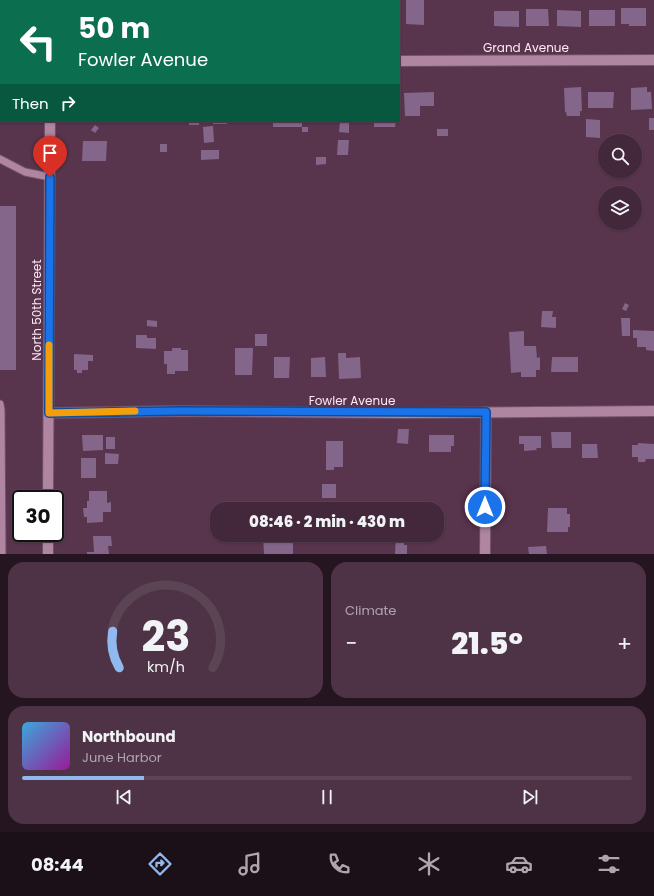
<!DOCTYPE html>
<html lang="en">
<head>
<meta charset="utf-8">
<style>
	body { margin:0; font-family:Poppins,sans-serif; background:#4d3345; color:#f1f3f6; height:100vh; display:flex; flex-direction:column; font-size:15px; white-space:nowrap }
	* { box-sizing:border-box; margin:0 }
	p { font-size:13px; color:#afa5af }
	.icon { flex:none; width:22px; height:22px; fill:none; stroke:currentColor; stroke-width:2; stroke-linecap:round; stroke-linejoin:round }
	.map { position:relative; height:554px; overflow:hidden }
	.panel { display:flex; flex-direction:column; gap:8px; padding:8px; background:#251520; flex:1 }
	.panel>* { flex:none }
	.banner { position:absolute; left:0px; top:0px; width:400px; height:122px; box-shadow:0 1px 3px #0004,0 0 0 1px #5b4454; background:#0b6e4f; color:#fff; overflow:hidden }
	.controls { position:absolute; left:598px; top:134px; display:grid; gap:8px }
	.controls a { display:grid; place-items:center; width:44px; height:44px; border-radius:50%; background:#43273a; box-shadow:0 1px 3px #0004,0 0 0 1px #5b4454; font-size:20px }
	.speed { position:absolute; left:12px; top:490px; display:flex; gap:8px; font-size:20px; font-weight:700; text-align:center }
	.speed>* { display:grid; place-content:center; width:52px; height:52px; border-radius:50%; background:#43273a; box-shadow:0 1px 3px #0004,0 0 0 1px #5b4454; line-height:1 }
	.speed .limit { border:2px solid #111; border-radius:6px; background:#fff; color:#111 }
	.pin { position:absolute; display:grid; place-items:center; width:34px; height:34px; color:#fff; margin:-41px -17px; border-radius:50% 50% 50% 0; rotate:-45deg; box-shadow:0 0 4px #0007 }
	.pin .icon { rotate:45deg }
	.me { position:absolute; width:44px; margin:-22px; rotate:0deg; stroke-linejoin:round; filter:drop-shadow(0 0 3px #0008) }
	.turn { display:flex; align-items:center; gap:14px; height:84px; padding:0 12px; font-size:18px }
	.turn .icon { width:52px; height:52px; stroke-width:2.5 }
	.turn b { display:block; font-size:28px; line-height:34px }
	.then { display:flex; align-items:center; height:38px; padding:0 12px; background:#0003; gap:8px; font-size:15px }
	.big { font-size:30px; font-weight:800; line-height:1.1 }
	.panel .widget { flex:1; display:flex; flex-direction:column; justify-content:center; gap:6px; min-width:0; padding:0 14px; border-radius:16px; background:#4d3345 }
	.panel .dial { align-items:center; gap:0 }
	.dial svg { height:104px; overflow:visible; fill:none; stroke:#5b4454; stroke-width:7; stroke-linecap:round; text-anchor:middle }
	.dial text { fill:#f1f3f6; stroke:none }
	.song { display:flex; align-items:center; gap:12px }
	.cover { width:48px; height:48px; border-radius:6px; background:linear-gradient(135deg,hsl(200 70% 55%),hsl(300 70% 35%)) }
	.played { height:4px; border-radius:2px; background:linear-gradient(90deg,#90b9f0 20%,#5b4454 20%) }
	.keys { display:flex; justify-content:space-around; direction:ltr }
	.heat { display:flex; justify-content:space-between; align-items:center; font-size:22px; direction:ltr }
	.panel .tiles { flex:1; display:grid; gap:8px; grid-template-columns:1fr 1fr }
	.widget:last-child { grid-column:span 2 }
	.trip { position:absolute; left:210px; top:502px; width:234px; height:40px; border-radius:16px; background:#43273a; box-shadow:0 1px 3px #0004,0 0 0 1px #5b4454; font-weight:800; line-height:40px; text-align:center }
	.dock { display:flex; height:64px; justify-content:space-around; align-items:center; background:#1b1017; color:#afa5af }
	.dock .icon { width:28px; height:28px }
	.dock .current { color:#90b9f0 }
	.dock b { font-size:18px; color:#f1f3f6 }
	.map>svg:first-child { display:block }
</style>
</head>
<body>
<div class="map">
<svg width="654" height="554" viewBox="0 0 654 554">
	<rect width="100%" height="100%" fill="#59344d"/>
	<path fill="#83668a" d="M 406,0 L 424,0 L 424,25 L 406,24 Z
		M 621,8 L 646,8 L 646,26 L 629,26 L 629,24 L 621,24 Z
		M 526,9 L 548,9 L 549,26 L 526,26 Z
		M 557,10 L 581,11 L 581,27 L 557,26 Z
		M 589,10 L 615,10 L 615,26 L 589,26 Z
		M 494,11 L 519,11 L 519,27 L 494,26 Z
		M 581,87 L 582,111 L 580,111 L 580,116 L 567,116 L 566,112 L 565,112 L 564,88 Z
		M 647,87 L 647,92 L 651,92 L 652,109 L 631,110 L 631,88 Z
		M 434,92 L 434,106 L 420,106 L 420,116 L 405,116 L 404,93 Z
		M 588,92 L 614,92 L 613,108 L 588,108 Z
		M 649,118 L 654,118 L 654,130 L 649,130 Z
		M 586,119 L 600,120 L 600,138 L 586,137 Z
		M 189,121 L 199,121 L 199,125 L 189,125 Z
		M 213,121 L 227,121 L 227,124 L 213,124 Z
		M 273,121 L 302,121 L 302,127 L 273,127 Z
		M 374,121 L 396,121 L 395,127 L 374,127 Z
		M 340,122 L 349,122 L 349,133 L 339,132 Z
		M 95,125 L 99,128 L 95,133 L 91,130 Z
		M 213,126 L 214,142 L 204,143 L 203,127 Z
		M 302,127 L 308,127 L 308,132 L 302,132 Z
		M 437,129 L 448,129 L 448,136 L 437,136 Z
		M 338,140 L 349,140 L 348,155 L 337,155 Z
		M 83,141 L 107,141 L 106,161 L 82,161 Z
		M 160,144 L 167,144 L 167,152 L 160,152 Z
		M 201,150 L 219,150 L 219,159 L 201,160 Z
		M 316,157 L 326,157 L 326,164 L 316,165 Z
		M 0,206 L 16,206 L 16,370 L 0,370 Z
		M 625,303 L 629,305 L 626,311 L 622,309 Z
		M 542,311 L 553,311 L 552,317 L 556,317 L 556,328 L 541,327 Z
		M 621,318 L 630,318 L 630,336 L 622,336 Z
		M 147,320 L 157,321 L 157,327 L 147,326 Z
		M 633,330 L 654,331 L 654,351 L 646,350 L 646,347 L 637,347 L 637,338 L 633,338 Z
		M 524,331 L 524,346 L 536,346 L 537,358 L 540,357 L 540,370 L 536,370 L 536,377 L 521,377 L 521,372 L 511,373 L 509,332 Z
		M 255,334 L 267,334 L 267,346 L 255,346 Z
		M 136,335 L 147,335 L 147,338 L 156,338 L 156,349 L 136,348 Z
		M 172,348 L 181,348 L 181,350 L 188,350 L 188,371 L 175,371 L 175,374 L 167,374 L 167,364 L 164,364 L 164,351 L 172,351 Z
		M 235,348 L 253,348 L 252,375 L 235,375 Z
		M 338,353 L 346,353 L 346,358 L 360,357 L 361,378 L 339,379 Z
		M 74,354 L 93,355 L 93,361 L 88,361 L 88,370 L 82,370 L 82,373 L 77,373 L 77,370 L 74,370 Z
		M 274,357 L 290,357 L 289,378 L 274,378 Z
		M 325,357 L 326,377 L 311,377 L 311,358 Z
		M 552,357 L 578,357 L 578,372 L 551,372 Z
		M 398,429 L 409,429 L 408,444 L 397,443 Z
		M 551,432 L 571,432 L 571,448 L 552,448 Z
		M 82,435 L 103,435 L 103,450 L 83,451 Z
		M 429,435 L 454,435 L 454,446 L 451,446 L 451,452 L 429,452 Z
		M 519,436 L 541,436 L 541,448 L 536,448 L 537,450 L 524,451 L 524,444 L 519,444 Z
		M 106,437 L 115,437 L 115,449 L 106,449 Z
		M 326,441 L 343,441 L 343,467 L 334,467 L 334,470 L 326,470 Z
		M 638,443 L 654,444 L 654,459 L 646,459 L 645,462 L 638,462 L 638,457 L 632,457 L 632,445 L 638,445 Z
		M 582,444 L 597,444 L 598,458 L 582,458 Z
		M 105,453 L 119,454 L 118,464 L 105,464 Z
		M 81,458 L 96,458 L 96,478 L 81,478 Z
		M 322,484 L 336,484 L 336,498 L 322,498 Z
		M 89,491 L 107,491 L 107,503 L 111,502 L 111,512 L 103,512 L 103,522 L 87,523 L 87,517 L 84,517 L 83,508 L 87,508 L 87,501 L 89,501 Z
		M 548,508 L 567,508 L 567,514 L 570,514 L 570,527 L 568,527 L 568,532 L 547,532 Z
		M 293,535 L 293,554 L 264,554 L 263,536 Z
		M 396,535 L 405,535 L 404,545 L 407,545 L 407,554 L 395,554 Z
		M 93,536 L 111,536 L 112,546 L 108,546 L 109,554 L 87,554 L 87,552 L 94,552 Z
		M 546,546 L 547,554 L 529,554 L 528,547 Z"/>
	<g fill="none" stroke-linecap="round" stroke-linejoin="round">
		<g stroke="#6f5166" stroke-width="9">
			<path id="service" d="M 0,159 L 25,172 L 50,177
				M 0,404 L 1,410 L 2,554"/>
		</g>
		<g stroke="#6f5166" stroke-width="12">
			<path id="minor" d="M 50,1 L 50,0
				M 399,61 L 654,60
				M 0,63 L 1,63
				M 49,413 L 178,411 L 403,413 L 654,411
				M 48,499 L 50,121
				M 48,554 L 48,533
				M 485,554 L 486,412"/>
		</g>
		<use href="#service" stroke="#af85a1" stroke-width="7"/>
		<use href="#minor" stroke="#af85a1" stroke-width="10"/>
	</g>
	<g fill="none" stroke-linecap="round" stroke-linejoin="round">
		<g stroke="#114b97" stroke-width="10">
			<path id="route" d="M 50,177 L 49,413 L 178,411 L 486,412 L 485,507"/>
		</g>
		<use href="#route" stroke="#1a73e8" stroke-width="7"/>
		<path stroke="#f59e0b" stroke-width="7" d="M 49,345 L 49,413 L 135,411"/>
	</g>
	<g text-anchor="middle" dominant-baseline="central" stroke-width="4" stroke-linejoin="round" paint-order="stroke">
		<g font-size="12" fill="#fdeaf6" stroke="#59344d">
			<text x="526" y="47">Grand Avenue</text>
			<text transform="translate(36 310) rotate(-90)">North 50th Street</text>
			<text x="352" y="400">Fowler Avenue</text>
		</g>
	</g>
</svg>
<div class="controls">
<a><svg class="icon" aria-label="search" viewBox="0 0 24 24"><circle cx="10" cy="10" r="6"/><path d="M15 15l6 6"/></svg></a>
<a><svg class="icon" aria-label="layers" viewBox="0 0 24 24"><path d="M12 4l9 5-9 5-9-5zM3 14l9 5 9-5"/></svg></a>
</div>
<div class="speed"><div class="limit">30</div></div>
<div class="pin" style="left:50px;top:177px;background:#d93025"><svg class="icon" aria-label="arrive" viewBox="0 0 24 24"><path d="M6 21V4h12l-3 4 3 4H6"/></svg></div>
<svg class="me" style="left:485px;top:507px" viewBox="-20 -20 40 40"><circle r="17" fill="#1a73e8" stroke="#fff" stroke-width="3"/><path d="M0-11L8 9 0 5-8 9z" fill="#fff"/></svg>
<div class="trip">08:46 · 2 min · 430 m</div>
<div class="banner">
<div class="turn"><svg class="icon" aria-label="left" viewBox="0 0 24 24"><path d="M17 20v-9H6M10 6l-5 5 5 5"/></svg><div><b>50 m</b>Fowler Avenue</div></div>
<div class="then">Then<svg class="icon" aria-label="right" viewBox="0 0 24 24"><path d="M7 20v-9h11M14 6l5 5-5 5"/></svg></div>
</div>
</div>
<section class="panel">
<div class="tiles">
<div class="widget dial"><svg viewBox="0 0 100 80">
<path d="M14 69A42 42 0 1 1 86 69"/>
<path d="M14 69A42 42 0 0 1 9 41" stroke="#90b9f0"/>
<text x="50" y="56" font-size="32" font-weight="700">23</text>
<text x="50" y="72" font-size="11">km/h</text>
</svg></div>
<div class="widget"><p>Climate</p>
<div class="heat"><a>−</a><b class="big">21.5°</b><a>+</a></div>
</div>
<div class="widget">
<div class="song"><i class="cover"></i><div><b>Northbound</b><p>June Harbor</p></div></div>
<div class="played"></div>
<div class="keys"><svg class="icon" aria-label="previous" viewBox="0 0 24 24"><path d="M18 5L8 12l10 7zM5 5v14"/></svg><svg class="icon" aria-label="pause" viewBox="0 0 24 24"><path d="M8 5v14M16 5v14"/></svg><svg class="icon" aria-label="next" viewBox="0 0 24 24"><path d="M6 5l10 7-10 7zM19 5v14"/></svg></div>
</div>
</div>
</section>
<nav class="dock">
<b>08:44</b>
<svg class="icon current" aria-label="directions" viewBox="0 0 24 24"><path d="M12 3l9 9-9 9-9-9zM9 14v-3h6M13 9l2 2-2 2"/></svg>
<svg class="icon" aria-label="music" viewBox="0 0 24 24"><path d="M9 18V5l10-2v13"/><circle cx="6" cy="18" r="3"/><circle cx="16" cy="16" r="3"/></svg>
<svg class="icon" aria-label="phone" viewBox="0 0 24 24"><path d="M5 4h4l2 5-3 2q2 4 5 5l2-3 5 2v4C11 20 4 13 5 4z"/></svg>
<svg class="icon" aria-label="climate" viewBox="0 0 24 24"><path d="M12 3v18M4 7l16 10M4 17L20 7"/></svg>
<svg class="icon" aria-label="car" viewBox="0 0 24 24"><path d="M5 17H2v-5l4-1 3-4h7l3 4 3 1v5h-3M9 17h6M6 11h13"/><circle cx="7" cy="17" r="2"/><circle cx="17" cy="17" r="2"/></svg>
<svg class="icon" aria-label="filters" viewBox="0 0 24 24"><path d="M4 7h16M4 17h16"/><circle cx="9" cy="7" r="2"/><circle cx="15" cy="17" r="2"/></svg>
</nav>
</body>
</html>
